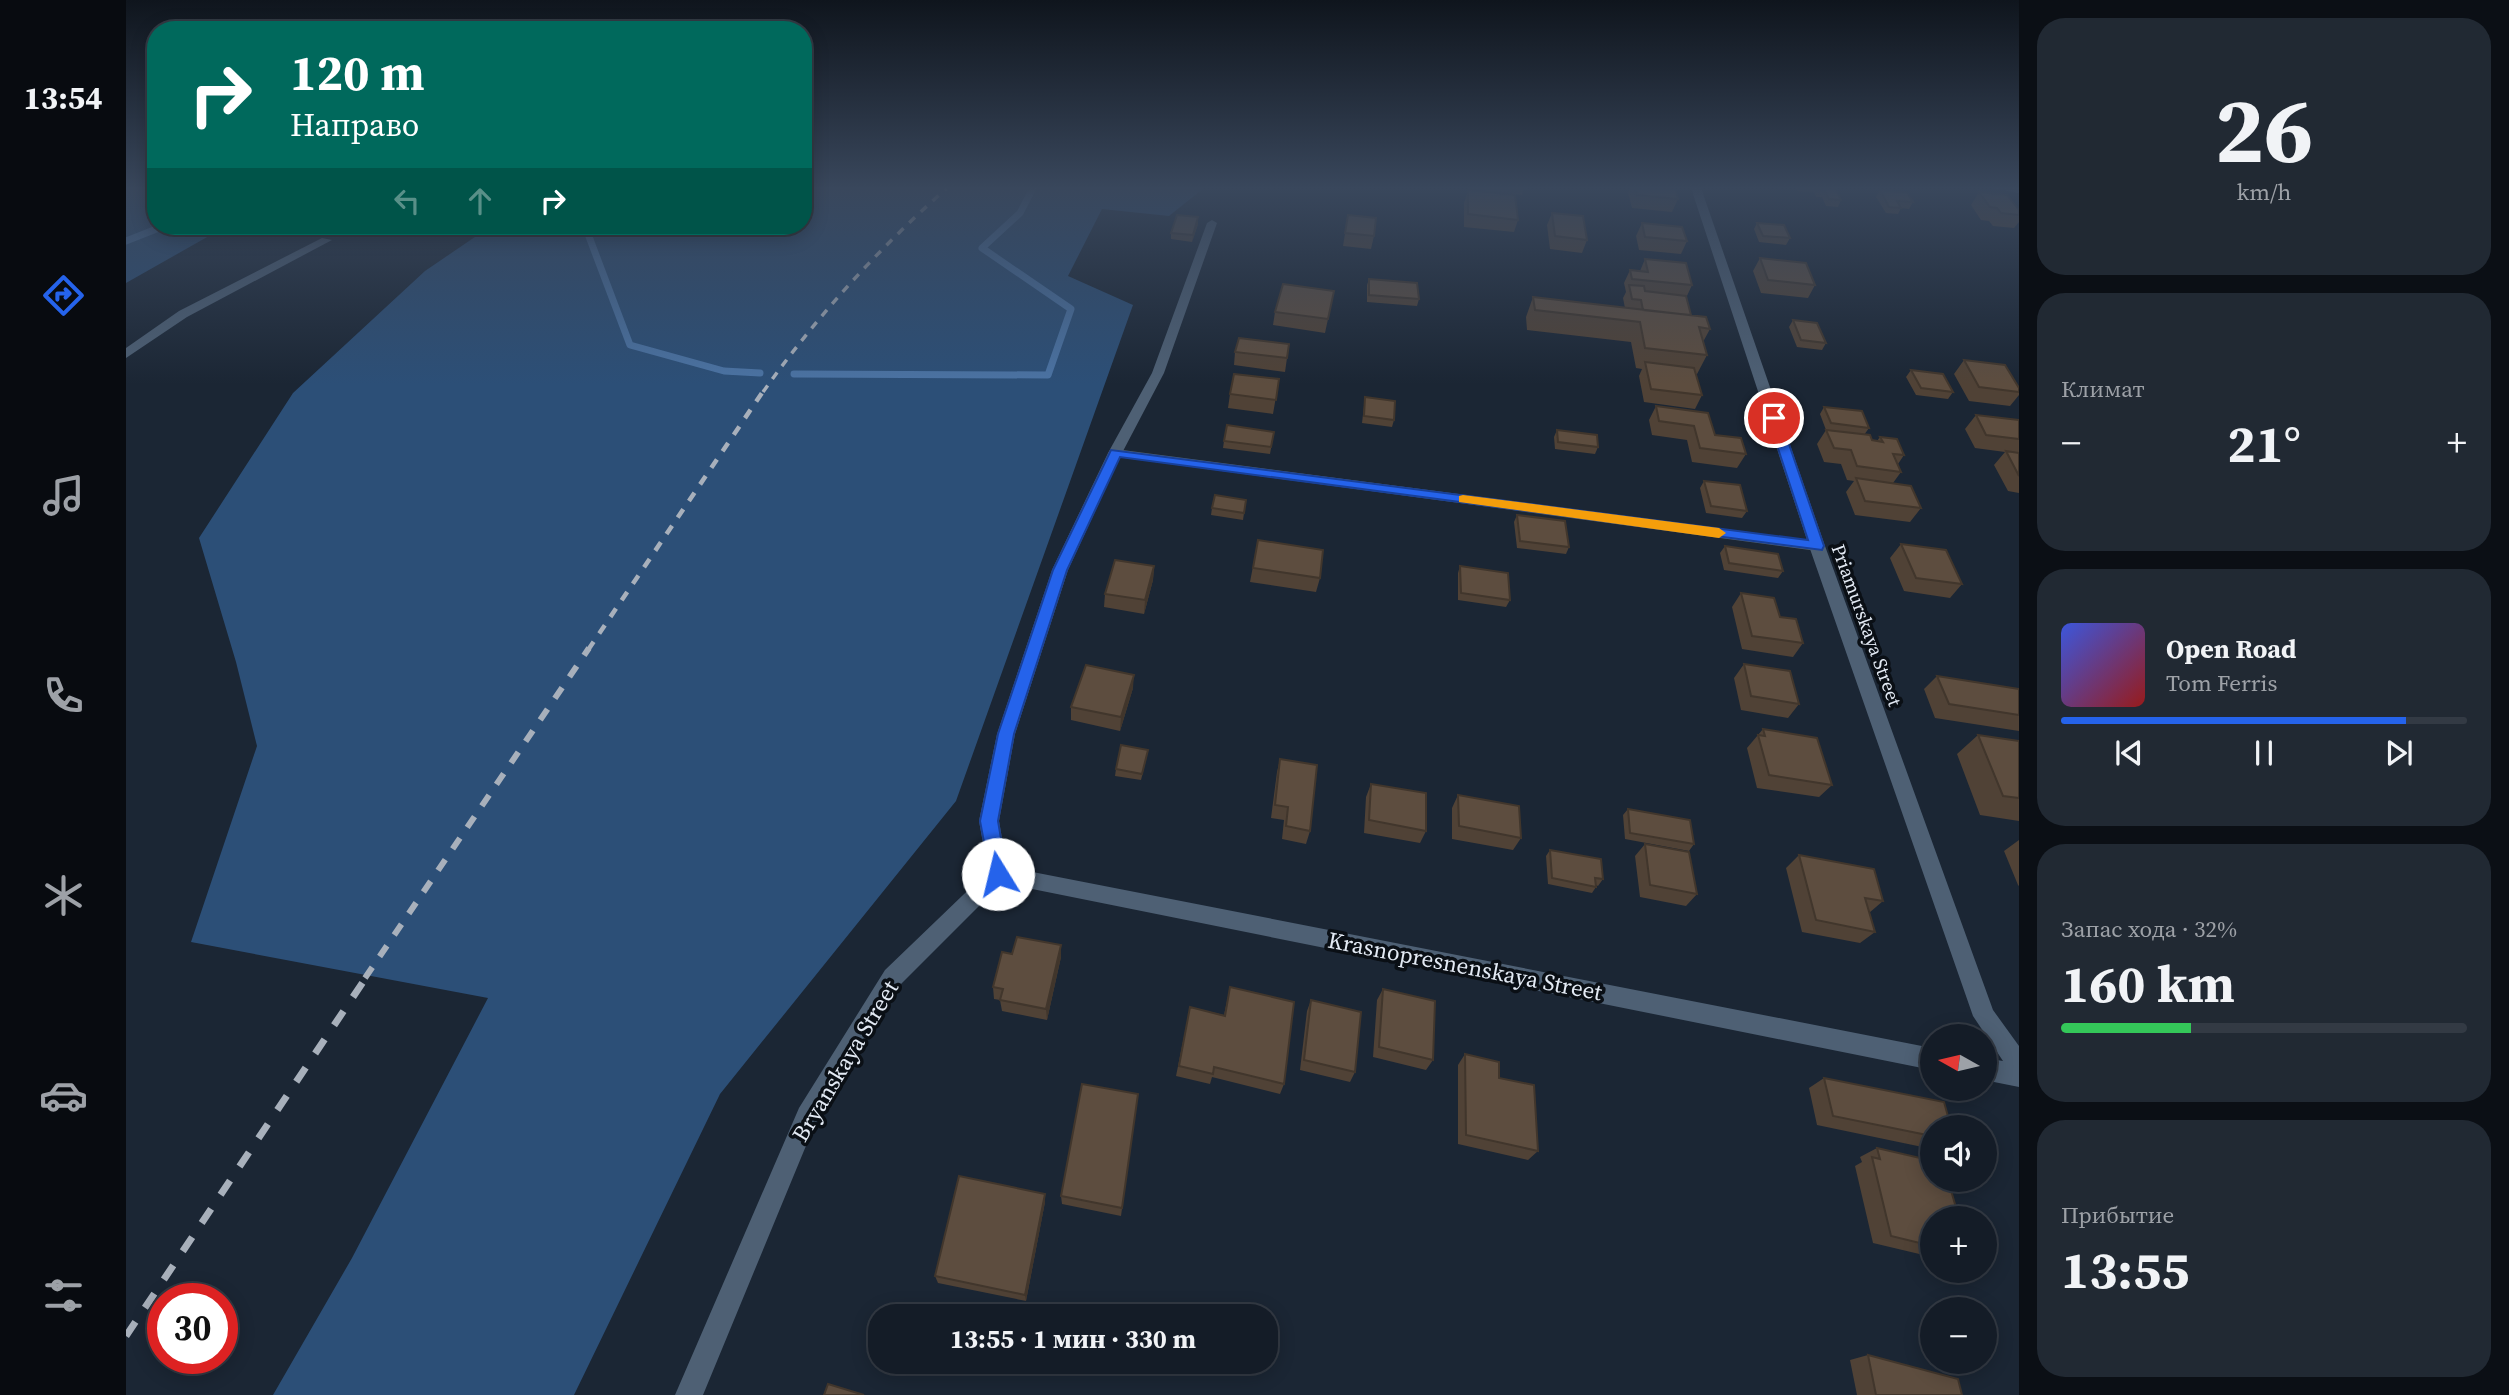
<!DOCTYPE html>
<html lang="ru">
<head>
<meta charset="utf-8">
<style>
	body { margin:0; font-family:"Source Serif 4",serif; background:#212933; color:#f1f3f6; height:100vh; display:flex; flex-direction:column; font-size:26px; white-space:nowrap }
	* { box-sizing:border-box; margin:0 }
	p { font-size:23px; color:#9da1a7 }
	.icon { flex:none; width:38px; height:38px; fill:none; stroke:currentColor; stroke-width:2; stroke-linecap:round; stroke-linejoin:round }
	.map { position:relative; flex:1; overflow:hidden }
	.panel { display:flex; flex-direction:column; gap:18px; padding:18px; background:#0b0f15; width:490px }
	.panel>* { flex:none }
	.guide { position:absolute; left:21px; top:21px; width:665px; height:214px; border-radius:28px; box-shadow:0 4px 18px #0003,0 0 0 2px #333a44; background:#00695c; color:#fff; overflow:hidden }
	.needle { width:46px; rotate:278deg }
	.controls { position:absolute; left:1794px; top:1024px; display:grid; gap:14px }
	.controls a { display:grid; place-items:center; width:77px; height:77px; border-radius:50%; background:#141c27; box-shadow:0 4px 18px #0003,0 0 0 2px #333a44; font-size:35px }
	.speed { position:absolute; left:21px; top:1283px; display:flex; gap:14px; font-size:35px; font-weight:700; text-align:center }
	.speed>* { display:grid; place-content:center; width:91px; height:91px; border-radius:50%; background:#141c27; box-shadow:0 4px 18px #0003,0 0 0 2px #333a44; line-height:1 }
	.speed .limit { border:10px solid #d22; background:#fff; color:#111 }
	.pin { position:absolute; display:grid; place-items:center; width:60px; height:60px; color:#fff; margin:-30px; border:4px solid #fff; border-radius:50%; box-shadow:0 2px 7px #0007 }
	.me { position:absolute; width:77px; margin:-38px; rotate:351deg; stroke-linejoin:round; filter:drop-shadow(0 0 5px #0008) }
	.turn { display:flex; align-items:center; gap:24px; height:147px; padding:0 28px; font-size:32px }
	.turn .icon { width:91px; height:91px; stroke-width:2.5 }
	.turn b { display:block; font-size:49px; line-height:60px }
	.lanes { display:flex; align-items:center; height:66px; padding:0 28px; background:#0003; justify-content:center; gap:35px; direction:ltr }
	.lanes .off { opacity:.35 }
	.big { font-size:52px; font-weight:700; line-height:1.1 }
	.panel .widget { flex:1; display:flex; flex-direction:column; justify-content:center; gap:10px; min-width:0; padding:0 24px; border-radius:28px; background:#212933 }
	.panel .dial { align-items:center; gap:0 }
	.dial b { font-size:91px; line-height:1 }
	.song { display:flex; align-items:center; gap:21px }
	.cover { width:84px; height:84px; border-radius:10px; background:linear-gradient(135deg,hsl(230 70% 55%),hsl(0 70% 35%)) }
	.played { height:7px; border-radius:4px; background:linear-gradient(90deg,#2563eb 85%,#333a44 85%) }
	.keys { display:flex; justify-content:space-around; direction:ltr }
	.heat { display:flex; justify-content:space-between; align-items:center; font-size:38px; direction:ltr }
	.charge { height:10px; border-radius:5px; background:linear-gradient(90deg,#34c759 32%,#333a44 0) }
	.trip { position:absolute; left:742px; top:1304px; width:410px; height:70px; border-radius:28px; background:#141c27; box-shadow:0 4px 18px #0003,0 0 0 2px #333a44; font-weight:700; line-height:70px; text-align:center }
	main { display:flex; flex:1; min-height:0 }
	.dock { display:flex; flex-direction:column; width:126px; justify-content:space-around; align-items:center; background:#080b10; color:#9da1a7 }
	.dock .icon { width:49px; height:49px }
	.dock .current { color:#2563eb }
	.dock b { font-size:32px; color:#f1f3f6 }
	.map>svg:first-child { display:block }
</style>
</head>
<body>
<main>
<nav class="dock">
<b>13:54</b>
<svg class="icon current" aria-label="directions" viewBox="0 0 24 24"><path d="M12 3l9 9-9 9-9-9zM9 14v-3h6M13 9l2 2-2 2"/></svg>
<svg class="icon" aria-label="music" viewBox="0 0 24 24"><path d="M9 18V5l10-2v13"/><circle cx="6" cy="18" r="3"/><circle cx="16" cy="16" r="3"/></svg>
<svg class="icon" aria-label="phone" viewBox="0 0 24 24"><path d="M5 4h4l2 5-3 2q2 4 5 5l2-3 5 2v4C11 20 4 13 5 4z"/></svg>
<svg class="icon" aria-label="climate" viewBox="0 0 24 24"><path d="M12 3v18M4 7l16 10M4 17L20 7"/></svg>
<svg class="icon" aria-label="car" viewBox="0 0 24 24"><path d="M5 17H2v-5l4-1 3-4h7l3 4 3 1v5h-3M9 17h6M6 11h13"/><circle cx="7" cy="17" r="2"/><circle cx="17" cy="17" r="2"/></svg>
<svg class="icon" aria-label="filters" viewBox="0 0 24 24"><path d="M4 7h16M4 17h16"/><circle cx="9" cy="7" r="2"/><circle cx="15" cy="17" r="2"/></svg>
</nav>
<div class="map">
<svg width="1893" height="1395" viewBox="0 0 1893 1395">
	<rect width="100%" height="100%" fill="#1b2634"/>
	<path fill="#2c4f77" d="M 0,188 L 30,188 L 30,226 L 96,226 L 90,232 L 0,283 Z
		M 677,188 L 1078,188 L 1043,216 L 976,209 L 942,276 L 1007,305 L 830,801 L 594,1094 L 448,1395 L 147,1395 L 226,1258 L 362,998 L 65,942 L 131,746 L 110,662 L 73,538 L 167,393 L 299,271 L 365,226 L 677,226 Z"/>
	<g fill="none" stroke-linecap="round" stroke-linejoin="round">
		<path stroke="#4b73a3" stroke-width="7" d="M 459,226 L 504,345 L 598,371 L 634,373
			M 0,241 L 38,226
			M 668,374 L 922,375 L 945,309 L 856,248 L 894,213 L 907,188"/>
		<path fill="#4e6074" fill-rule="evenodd" d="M 196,238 L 206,240 L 61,317 L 0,358 L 0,348 L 53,311 Z
			M 989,449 L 1691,541 L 1699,546 L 1691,551 L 984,456 L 982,453 Z"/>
		<path fill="#4e6074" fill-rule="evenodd" d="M 1565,188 L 1575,188 L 1699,546 L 1867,1010 L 1893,1046 L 1893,1087 L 1858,1080 L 1858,1058 L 1877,1061 L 1847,1016 L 1683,546 Z
			M 1865,188 L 1893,188 L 1893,193 Z
			M 1086,220 L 1091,223 L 1038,373 L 996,453 L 942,570 L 889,734 L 873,821 L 881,867 L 1806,1048 L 1806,1070 L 876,883 L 775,984 L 689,1124 L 577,1395 L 549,1395 L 673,1108 L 759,970 L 862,871 L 853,821 L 871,734 L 926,570 L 982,453 L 1026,373 L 1081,223 Z"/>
		<path stroke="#a8b0bb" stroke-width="3.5" stroke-dasharray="8 8" stroke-linecap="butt" d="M 637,392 C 691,316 752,249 821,188"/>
		<path stroke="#a8b0bb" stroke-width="4.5" stroke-dasharray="10 10" stroke-linecap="butt" d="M 462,650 L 638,390"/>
		<path stroke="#a8b0bb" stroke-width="6" stroke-dasharray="13 13" stroke-linecap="butt" d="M 239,978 L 463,648"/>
		<path stroke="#a8b0bb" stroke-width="7" stroke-dasharray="17 17" stroke-linecap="butt" d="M 0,1336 L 241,976"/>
	</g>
	<path fill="#504236" d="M 1343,188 L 1398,188 L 1396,195 L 1343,189 Z
		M 1504,188 L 1549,188 L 1552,199 L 1546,212 L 1506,208 L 1502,193 Z
		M 1670,188 L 1709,188 L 1715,200 L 1712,207 L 1700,206 L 1696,197 L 1690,197 L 1688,192 L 1671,191 Z
		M 1342,190 L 1392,220 L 1388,232 L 1338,227 L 1338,203 Z
		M 1754,190 L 1787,202 L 1783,209 L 1775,208 L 1772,214 L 1760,213 L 1750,197 Z
		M 1853,192 L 1893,210 L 1893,222 L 1888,228 L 1867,226 L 1863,221 L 1855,220 L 1845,205 Z
		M 1426,213 L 1461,240 L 1456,253 L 1424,249 L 1421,225 Z
		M 1222,215 L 1248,236 L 1245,249 L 1217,246 Z
		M 1516,223 L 1561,241 L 1555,254 L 1513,250 L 1510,236 Z
		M 1631,223 L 1664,238 L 1660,245 L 1633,242 L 1628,229 Z
		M 1072,224 L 1066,242 L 1045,239 L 1045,233 Z
		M 1634,258 L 1689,285 L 1682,298 L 1635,293 L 1627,271 Z
		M 1519,259 L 1566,285 L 1560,298 L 1565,315 L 1584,329 L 1577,342 L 1581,355 L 1570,376 L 1576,395 L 1569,409 L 1518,402 L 1513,376 L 1516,369 L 1510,368 L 1505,342 L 1401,330 L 1400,317 L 1407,297 L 1499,308 L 1497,298 L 1500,292 L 1498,283 L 1504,270 L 1514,271 Z
		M 1243,279 L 1293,299 L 1291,306 L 1241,302 L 1241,285 Z
		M 1208,291 L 1199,333 L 1147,325 L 1149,312 Z
		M 1667,320 L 1700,343 L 1696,350 L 1671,347 L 1663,327 Z
		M 1163,344 L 1159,372 L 1108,365 L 1109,352 Z
		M 1838,360 L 1893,388 L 1893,395 L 1884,406 L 1843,401 L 1828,374 Z
		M 1785,370 L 1827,392 L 1822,399 L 1790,395 L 1780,377 Z
		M 1153,379 L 1147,414 L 1102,408 L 1104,394 Z
		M 1239,397 L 1268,420 L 1266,427 L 1236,423 Z
		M 1530,406 L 1589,435 L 1620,454 L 1611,468 L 1566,462 L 1561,440 L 1526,435 L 1523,420 Z
		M 1698,407 L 1743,428 L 1738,435 L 1746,440 L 1751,441 L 1754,437 L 1778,455 L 1772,464 L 1775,472 L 1767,483 L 1795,508 L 1784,522 L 1729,515 L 1720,492 L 1728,481 L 1721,480 L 1715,464 L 1698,462 L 1691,444 L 1700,430 L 1694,414 Z
		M 1850,415 L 1893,420 L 1893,493 L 1882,491 L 1868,465 L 1879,452 L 1849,448 L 1839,429 Z
		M 1431,430 L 1472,447 L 1469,454 L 1429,449 L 1428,437 Z
		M 1148,432 L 1144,454 L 1097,448 L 1098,441 Z
		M 1578,481 L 1621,511 L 1616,518 L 1580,513 L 1574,488 Z
		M 1120,500 L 1117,520 L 1085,515 L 1086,508 Z
		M 1391,515 L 1443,547 L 1440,554 L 1391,548 L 1388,522 Z
		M 1132,540 L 1194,578 L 1190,592 L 1124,582 Z
		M 1775,544 L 1836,584 L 1824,598 L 1778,591 L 1764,558 Z
		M 1599,546 L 1657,571 L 1652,578 L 1598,570 L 1594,553 Z
		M 1028,566 L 1027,580 L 1018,614 L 978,607 L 979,594 Z
		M 1334,566 L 1384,600 L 1380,607 L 1332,600 L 1332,573 Z
		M 1615,593 L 1654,617 L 1677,643 L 1667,657 L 1616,649 L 1606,607 Z
		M 1618,664 L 1673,704 L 1662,718 L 1615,710 L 1608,678 Z
		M 1811,676 L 1893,689 L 1893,731 L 1809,718 L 1798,689 Z
		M 1007,688 L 994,731 L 945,720 L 945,707 Z
		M 1637,729 L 1706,785 L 1693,797 L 1631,788 L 1621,748 Z
		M 1852,735 L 1893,741 L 1893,821 L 1854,815 L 1831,754 Z
		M 1021,756 L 1015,780 L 989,776 L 990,769 Z
		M 1154,759 L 1184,831 L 1180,844 L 1156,839 L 1158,820 L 1145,818 L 1151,772 Z
		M 1245,784 L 1300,831 L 1294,843 L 1238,833 L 1240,797 Z
		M 1332,795 L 1395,838 L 1387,850 L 1326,839 L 1326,808 Z
		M 1502,809 L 1568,844 L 1563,851 L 1499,839 L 1497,815 Z
		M 1893,840 L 1893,886 L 1892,885 L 1878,851 Z
		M 1519,844 L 1571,894 L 1560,906 L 1514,897 L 1509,856 Z
		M 1424,850 L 1477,879 L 1472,886 L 1470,885 L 1470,887 L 1466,893 L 1422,884 L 1420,856 Z
		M 1673,855 L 1757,901 L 1743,913 L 1749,932 L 1734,943 L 1676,932 L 1660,868 Z
		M 886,954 L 935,957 L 921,1020 L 876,1011 L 874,1000 L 868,999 L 867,987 Z
		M 1104,987 L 1158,1084 L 1154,1094 L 1086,1077 L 1084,1084 L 1050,1076 L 1064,1007 L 1098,1015 Z
		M 1257,989 L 1307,1060 L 1300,1070 L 1247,1057 L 1251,1000 Z
		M 1185,1000 L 1229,1072 L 1224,1082 L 1174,1070 L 1181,1011 Z
		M 1339,1054 L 1373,1078 L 1412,1151 L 1402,1160 L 1332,1144 L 1332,1065 Z
		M 1698,1078 L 1806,1127 L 1806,1149 L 1691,1125 L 1683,1088 Z
		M 1012,1094 L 995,1216 L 936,1204 L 935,1196 Z
		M 1751,1148 L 1806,1218 L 1806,1257 L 1747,1243 L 1729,1166 L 1736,1162 L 1734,1157 Z
		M 919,1194 L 919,1202 L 900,1301 L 812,1283 L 809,1276 Z
		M 1742,1355 L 1836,1395 L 1731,1395 L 1724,1360 Z"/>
	<path fill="#41362c" d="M 1072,217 L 1072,224 L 1066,242 L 1067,235 Z
		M 1028,566 L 1027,580 L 1018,614 L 1019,600 Z
		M 1008,675 L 1007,688 L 994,731 L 995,717 Z
		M 935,945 L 935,957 L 921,1020 L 920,1009 Z
		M 919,1194 L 919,1202 L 900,1301 L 899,1295 Z"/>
	<path fill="#5d4d3f" stroke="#41362c" stroke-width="2" d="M 1509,188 L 1549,188 L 1552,199 L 1511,195 Z
		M 1692,188 L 1709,188 L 1715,200 L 1703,199 L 1699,191 L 1693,190 Z
		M 1342,190 L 1389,195 L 1392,220 L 1342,214 Z
		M 1754,190 L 1781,193 L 1787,202 L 1771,201 L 1775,208 L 1763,207 Z
		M 1853,192 L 1881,195 L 1893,210 L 1893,215 L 1875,213 L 1871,208 L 1864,207 Z
		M 1426,213 L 1457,216 L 1461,240 L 1429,236 Z
		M 1051,215 L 1072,217 L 1067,235 L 1045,233 Z
		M 1222,215 L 1250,218 L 1248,236 L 1219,233 Z
		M 1516,223 L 1556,227 L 1561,241 L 1519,237 Z
		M 1631,223 L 1658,225 L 1664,238 L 1637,236 Z
		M 1634,258 L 1680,263 L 1689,285 L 1642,280 Z
		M 1519,259 L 1560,263 L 1566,285 L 1506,279 L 1504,270 L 1522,272 Z
		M 1243,279 L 1291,283 L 1293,299 L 1243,295 Z
		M 1157,284 L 1208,291 L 1202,319 L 1149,312 Z
		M 1503,285 L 1518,286 L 1519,291 L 1560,296 L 1565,315 L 1517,310 L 1515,300 L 1506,299 Z
		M 1407,297 L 1580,317 L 1584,329 L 1573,327 L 1581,355 L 1519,348 L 1514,322 L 1409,310 Z
		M 1667,320 L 1691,323 L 1700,343 L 1675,340 Z
		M 1113,338 L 1163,344 L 1161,358 L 1109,352 Z
		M 1838,360 L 1879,365 L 1893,388 L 1893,392 L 1853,387 Z
		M 1519,362 L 1568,368 L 1576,395 L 1525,389 Z
		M 1785,370 L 1817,374 L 1827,392 L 1795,388 Z
		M 1108,374 L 1153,379 L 1150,400 L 1104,394 Z
		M 1239,397 L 1269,401 L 1268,420 L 1238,416 Z
		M 1530,406 L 1582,413 L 1589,435 L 1615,438 L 1620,454 L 1574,448 L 1568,426 L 1533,421 Z
		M 1698,407 L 1736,411 L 1743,428 L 1705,423 Z
		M 1850,415 L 1893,420 L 1893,439 L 1860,435 Z
		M 1101,425 L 1148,432 L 1145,447 L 1098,441 Z
		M 1431,430 L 1471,435 L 1472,447 L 1432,442 Z
		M 1700,430 L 1744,435 L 1746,440 L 1757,442 L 1754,437 L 1771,439 L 1778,455 L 1767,454 L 1775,472 L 1731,466 L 1725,450 L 1708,448 Z
		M 1880,451 L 1893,453 L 1893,476 Z
		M 1730,478 L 1785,486 L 1795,508 L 1739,501 Z
		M 1578,481 L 1614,485 L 1621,511 L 1585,506 Z
		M 1089,495 L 1120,500 L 1118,513 L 1086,508 Z
		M 1391,515 L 1439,521 L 1443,547 L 1394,541 Z
		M 1132,540 L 1197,550 L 1194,578 L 1127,568 Z
		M 1775,544 L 1820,550 L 1836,584 L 1790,578 Z
		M 1599,546 L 1652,554 L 1657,571 L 1603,563 Z
		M 989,560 L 1028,566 L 1019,600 L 979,594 Z
		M 1334,566 L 1382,573 L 1384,600 L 1335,593 Z
		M 1615,593 L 1648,598 L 1654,617 L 1670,619 L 1677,643 L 1626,636 Z
		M 1618,664 L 1664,671 L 1673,704 L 1625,696 Z
		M 960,665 L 1008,675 L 995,717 L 945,707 Z
		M 1811,676 L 1893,689 L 1893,715 L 1823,704 Z
		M 1637,729 L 1691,738 L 1706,785 L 1643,775 L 1632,735 L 1639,736 Z
		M 1852,735 L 1893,741 L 1893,798 L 1877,796 Z
		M 995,745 L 1022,750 L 1016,774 L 990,769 Z
		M 1154,759 L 1191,765 L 1184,831 L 1160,826 L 1162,807 L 1149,805 Z
		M 1245,784 L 1300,793 L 1300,831 L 1243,820 Z
		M 1332,795 L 1393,806 L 1395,838 L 1333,826 Z
		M 1502,809 L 1564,820 L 1568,844 L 1504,833 Z
		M 1519,844 L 1563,852 L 1571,894 L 1524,885 Z
		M 1424,850 L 1475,859 L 1477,879 L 1469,878 L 1470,887 L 1426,878 Z
		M 1673,855 L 1748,869 L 1757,901 L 1739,898 L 1749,932 L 1690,920 Z
		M 891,937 L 935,945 L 920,1009 L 874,1000 L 877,989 L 867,987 L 876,952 L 886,954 Z
		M 1104,987 L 1168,1002 L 1158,1084 L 1088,1067 L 1087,1074 L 1053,1066 L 1064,1007 L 1099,1016 Z
		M 1257,989 L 1309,1001 L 1307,1060 L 1253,1047 Z
		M 1185,1000 L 1235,1012 L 1229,1072 L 1178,1060 Z
		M 1339,1054 L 1373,1062 L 1373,1078 L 1408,1085 L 1412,1151 L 1340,1135 Z
		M 1698,1078 L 1818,1102 L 1825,1127 L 1806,1127 L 1806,1136 L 1707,1116 Z
		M 956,1084 L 1012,1094 L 996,1208 L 935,1196 Z
		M 1751,1148 L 1803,1160 L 1806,1171 L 1806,1180 L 1822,1180 L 1833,1218 L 1806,1218 L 1806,1246 L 1765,1236 L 1746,1157 L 1754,1159 Z
		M 833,1176 L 919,1194 L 899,1295 L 809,1276 Z
		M 1742,1355 L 1832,1379 L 1836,1395 L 1750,1395 Z
		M 702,1384 L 738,1395 L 698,1395 Z"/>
	<linearGradient id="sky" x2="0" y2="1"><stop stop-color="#0f151d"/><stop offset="0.49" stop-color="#39475c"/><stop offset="1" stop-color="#39475c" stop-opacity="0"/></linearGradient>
	<rect width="1893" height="384" fill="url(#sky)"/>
	<path fill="#2563eb" stroke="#184099" stroke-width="2" d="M 1648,415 L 1654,418 L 1698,546 L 1696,550 L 994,457 L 941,570 L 888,734 L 872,821 L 881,874 L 878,879 L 872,882 L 865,879 L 854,821 L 872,734 L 927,570 L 985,450 L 1682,540 L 1642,418 Z"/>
	<path fill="#f59e0b" d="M 1337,495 L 1593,528 L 1600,533 L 1593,538 L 1333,502 L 1333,496 Z"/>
	<g text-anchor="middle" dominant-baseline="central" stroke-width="7" stroke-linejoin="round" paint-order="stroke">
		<g font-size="19" fill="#e3eaf4" stroke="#0a0f15">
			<text transform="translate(1741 625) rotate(70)">Priamurskaya Street</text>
		</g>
		<g font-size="23" fill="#e3eaf4" stroke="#0a0f15">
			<text transform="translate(1339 966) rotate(11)">Krasnopresnenskaya Street</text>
			<text transform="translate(719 1061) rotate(-59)">Bryanskaya Street</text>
		</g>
	</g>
</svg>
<div class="controls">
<a><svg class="needle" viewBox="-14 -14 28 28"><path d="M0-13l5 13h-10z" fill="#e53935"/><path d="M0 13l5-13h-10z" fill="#9da1a7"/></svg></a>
<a><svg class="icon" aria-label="sound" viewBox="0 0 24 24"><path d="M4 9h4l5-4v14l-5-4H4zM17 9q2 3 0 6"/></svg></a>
<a>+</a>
<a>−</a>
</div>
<div class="speed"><div class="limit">30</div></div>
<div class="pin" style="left:1648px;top:418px;background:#d93025"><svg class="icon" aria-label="arrive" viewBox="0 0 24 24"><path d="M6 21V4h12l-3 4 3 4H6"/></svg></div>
<svg class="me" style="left:872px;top:874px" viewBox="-20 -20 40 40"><circle r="19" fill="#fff"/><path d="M0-13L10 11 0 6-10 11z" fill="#2563eb"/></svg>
<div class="trip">13:55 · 1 мин · 330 m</div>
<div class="guide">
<div class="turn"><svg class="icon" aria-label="right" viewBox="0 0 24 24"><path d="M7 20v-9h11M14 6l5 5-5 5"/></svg><div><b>120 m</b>Направо</div></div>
<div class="lanes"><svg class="icon off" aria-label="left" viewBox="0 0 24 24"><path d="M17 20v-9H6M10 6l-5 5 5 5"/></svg><svg class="icon off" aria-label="ahead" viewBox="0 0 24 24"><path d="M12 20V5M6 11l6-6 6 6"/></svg><svg class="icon" aria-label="right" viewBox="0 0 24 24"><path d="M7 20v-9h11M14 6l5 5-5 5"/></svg></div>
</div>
</div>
<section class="panel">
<div class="widget dial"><b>26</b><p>km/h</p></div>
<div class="widget"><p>Климат</p>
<div class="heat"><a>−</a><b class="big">21°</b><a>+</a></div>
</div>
<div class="widget">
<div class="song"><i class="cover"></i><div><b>Open Road</b><p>Tom Ferris</p></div></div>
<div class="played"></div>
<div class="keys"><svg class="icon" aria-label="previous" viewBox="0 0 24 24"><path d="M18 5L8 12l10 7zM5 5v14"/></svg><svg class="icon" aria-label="pause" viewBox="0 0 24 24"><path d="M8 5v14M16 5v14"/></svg><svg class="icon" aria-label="next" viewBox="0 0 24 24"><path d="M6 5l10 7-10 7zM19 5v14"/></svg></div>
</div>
<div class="widget"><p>Запас хода · 32%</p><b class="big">160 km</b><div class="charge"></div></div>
<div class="widget"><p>Прибытие</p><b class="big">13:55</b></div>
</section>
</main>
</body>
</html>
